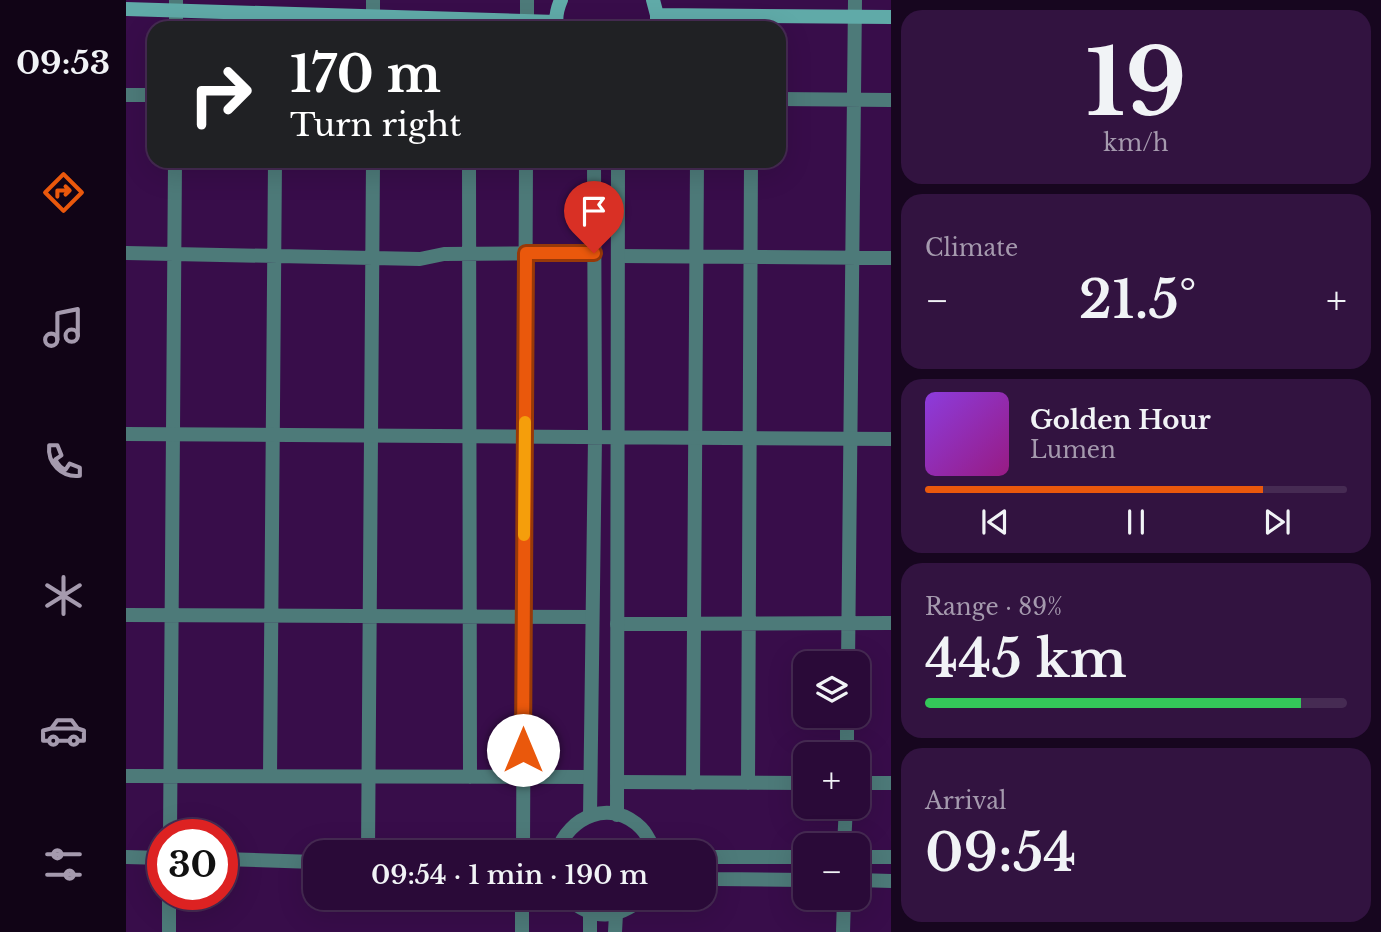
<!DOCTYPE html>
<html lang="en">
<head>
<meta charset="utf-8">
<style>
	body { margin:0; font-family:"Libre Baskerville",serif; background:#321340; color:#f1f3f6; height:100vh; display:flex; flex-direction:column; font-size:26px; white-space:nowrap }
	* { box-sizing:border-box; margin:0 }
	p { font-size:23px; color:#a59aae }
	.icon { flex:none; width:38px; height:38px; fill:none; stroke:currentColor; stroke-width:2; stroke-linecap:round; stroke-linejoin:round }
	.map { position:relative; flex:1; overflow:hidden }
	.side { display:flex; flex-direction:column; gap:10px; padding:10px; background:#17061f; width:490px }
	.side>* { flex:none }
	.guide { position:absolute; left:21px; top:21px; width:639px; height:147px; border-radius:21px; box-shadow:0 7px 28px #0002,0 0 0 2px #462b53; background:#202124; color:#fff; overflow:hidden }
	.buttons { position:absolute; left:667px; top:651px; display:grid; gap:14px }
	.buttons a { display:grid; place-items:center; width:77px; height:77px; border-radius:14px; background:#2a0a38; box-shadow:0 7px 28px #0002,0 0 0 2px #462b53; font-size:35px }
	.speed { position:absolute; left:21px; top:819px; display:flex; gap:14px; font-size:35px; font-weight:700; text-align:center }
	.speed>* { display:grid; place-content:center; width:91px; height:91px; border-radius:50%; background:#2a0a38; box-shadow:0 7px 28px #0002,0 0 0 2px #462b53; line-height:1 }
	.speed .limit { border:10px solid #d22; background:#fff; color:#111 }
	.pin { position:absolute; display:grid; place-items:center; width:60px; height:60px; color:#fff; margin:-72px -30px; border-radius:50% 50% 50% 0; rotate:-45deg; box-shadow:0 0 7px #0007 }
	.pin .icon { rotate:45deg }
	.me { position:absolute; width:77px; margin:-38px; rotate:0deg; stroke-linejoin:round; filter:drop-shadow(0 0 5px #0008) }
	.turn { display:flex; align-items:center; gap:24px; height:147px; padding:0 28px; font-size:32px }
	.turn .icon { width:91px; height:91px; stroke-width:2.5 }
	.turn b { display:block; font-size:49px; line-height:60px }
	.big { font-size:52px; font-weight:600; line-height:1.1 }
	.side .card { flex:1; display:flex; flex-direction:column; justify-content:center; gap:10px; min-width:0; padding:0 24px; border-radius:21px; background:#321340 }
	.side .dial { align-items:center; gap:0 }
	.dial b { font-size:91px; line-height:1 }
	.song { display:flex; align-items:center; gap:21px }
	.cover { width:84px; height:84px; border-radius:10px; background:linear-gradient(135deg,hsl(270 70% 55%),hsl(310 70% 35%)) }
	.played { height:7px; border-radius:4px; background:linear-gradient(90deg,#ea580c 80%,#462b53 80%) }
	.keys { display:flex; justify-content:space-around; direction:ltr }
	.heat { display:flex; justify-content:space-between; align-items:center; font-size:38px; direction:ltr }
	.charge { height:10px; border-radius:5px; background:linear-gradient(90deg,#34c759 89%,#462b53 0) }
	.trip { position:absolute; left:177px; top:840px; width:413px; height:70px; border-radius:21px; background:#2a0a38; box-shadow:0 7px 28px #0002,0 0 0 2px #462b53; font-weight:600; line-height:70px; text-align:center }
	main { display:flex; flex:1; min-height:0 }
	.dock { display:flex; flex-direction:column; width:126px; justify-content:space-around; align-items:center; background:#110416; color:#a59aae }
	.dock .icon { width:49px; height:49px }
	.dock .active { color:#ea580c }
	.dock b { font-size:32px; color:#f1f3f6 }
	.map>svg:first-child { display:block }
</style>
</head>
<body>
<main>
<nav class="dock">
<b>09:53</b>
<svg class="icon active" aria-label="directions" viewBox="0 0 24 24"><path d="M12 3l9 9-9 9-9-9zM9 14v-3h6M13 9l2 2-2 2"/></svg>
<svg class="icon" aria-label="music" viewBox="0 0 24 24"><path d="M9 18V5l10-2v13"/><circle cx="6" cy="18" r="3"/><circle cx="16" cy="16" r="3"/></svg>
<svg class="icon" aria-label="phone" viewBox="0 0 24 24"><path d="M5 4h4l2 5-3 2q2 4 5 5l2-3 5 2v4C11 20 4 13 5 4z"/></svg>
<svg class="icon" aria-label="climate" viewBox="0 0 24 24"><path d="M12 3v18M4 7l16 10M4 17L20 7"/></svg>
<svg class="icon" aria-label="car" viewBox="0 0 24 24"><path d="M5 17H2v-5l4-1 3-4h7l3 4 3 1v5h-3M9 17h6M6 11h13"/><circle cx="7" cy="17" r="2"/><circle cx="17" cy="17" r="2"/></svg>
<svg class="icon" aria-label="filters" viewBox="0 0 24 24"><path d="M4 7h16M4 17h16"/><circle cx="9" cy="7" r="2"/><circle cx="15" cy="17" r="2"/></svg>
</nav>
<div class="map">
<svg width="765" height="932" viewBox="0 0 765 932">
	<rect width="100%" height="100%" fill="#380d4a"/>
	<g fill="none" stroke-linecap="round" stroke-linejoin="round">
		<path stroke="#4d7a79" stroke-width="14" d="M 247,16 L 247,0
			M 50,28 L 50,0
			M 401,28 L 401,0
			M 0,95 L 28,95
			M 653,99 L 765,100
			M 343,161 L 344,777
			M 0,253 L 294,259 L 318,254 L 468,253
			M 492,256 L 765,258
			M 0,615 L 466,617
			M 491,624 L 765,623
			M 722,663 L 729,0
			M 721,754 L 721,716
			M 0,776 L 464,777
			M 144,776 L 149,161
			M 491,782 L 679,783
			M 567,783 L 571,161
			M 622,783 L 625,161
			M 732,783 L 765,783
			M 44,835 L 49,161
			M 718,845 L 720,807
			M 242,852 L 247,161
			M 397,852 L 400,161
			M 43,932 L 43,894
			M 396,932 L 396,898
			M 717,932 L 718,898"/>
		<path stroke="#4d7a79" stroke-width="14" d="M 0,434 L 765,439
			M 491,815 L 492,161
			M 464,816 L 469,437 L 468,161
			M 413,852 L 431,852
			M 431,852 C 443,816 485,798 515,828 C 522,835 525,844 529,852
			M 0,857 L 37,858
			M 732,857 L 765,857
			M 96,859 L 189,862
			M 578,861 L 590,857 L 679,857
			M 578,874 L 590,879 L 679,880
			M 732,880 L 765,881
			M 442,898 C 467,921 492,919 517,898
			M 464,932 L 464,913
			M 489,932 L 490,914"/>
		<path stroke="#60aaa8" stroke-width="14" d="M 527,0 L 531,15 L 531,28
			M 0,9 L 430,22
			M 531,15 L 765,17
			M 431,28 C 429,18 431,9 435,0"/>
	</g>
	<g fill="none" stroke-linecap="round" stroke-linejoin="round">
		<g stroke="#983908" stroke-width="18">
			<path id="route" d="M 397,750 L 400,253 L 468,253"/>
		</g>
		<use href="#route" stroke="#ea580c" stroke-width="12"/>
		<path stroke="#f59e0b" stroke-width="12" d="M 398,535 L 399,422"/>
	</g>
</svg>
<div class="buttons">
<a><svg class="icon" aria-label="layers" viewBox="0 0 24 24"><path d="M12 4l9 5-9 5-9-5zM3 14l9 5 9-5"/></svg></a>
<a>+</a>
<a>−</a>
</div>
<div class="speed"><div class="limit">30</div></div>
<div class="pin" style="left:468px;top:253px;background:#d93025"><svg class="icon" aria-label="arrive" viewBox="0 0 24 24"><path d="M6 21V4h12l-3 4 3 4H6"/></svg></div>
<svg class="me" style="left:397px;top:750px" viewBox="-20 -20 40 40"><circle r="19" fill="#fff"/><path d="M0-13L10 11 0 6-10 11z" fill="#ea580c"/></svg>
<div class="trip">09:54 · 1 min · 190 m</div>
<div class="guide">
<div class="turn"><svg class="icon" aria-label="right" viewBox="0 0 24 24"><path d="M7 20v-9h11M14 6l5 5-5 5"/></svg><div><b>170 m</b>Turn right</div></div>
</div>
</div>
<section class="side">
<div class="card dial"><b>19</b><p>km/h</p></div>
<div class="card"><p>Climate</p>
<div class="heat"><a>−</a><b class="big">21.5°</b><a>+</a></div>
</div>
<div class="card">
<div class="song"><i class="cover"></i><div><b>Golden Hour</b><p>Lumen</p></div></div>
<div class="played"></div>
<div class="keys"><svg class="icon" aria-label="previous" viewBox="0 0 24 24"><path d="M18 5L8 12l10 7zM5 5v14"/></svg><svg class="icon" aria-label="pause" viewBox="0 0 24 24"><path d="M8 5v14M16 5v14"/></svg><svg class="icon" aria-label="next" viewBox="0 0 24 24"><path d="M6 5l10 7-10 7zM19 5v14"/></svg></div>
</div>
<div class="card"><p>Range · 89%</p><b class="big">445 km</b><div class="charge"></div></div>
<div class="card"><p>Arrival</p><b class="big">09:54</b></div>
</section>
</main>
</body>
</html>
